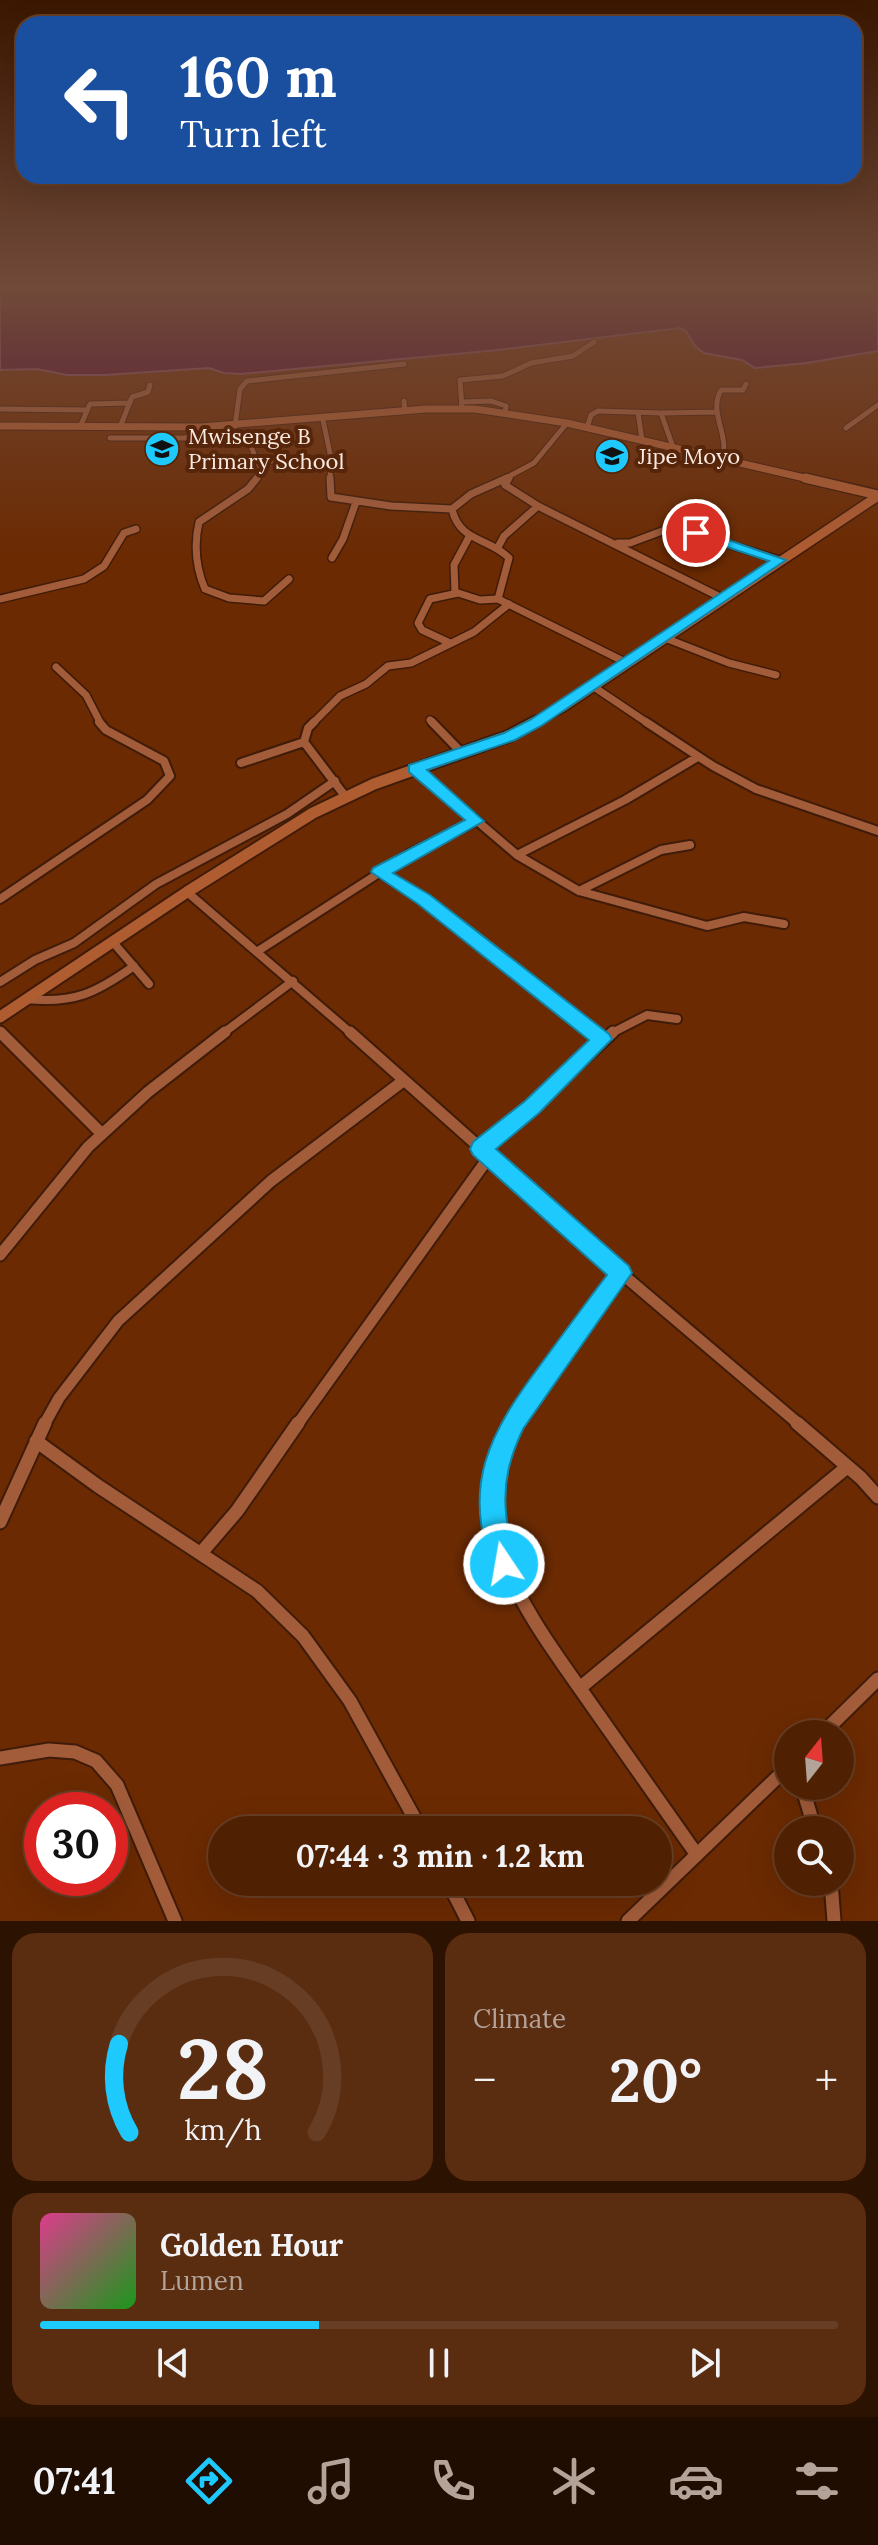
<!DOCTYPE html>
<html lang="en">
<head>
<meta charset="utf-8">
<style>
	body { margin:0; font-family:Lora,serif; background:#5a2d11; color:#f1f3f6; height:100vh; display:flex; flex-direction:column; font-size:30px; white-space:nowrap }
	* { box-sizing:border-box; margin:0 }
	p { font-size:26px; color:#b4a399 }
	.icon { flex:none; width:44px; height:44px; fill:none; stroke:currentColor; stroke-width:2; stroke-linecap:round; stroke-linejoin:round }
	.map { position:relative; height:1921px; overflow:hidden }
	.side { display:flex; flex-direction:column; gap:12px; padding:12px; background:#2c1201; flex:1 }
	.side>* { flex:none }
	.banner { position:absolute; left:16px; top:16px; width:846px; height:168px; border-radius:24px; box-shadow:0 8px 32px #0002,0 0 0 2px #673e24; background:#1a4fa0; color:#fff; overflow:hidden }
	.needle { width:52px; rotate:17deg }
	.buttons { position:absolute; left:774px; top:1720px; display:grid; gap:16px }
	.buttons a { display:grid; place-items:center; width:80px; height:80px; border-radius:50%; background:#502002; box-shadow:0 8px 32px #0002,0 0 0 2px #673e24; font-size:40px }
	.speed { position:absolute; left:24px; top:1792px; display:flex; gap:16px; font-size:40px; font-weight:700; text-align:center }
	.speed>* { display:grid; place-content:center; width:104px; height:104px; border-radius:50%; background:#502002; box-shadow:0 8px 32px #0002,0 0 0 2px #673e24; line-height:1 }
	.speed .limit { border:12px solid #d22; background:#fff; color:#111 }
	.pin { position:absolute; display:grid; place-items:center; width:68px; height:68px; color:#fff; margin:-34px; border:4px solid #fff; border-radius:50%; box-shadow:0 2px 8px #0007 }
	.me { position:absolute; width:88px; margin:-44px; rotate:348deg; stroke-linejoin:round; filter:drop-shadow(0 0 6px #0008) }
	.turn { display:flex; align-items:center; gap:28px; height:168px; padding:0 32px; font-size:36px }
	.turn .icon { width:104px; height:104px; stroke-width:2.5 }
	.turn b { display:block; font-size:56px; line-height:68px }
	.big { font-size:60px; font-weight:700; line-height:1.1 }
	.side .widget { flex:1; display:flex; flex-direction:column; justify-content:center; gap:12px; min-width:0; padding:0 28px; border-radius:24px; background:#5a2d11 }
	.side .dial { align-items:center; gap:0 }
	.dial svg { height:208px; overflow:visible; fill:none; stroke:#673e24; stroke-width:7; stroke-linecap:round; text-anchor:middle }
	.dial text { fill:#f1f3f6; stroke:none }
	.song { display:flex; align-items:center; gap:24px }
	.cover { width:96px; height:96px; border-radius:12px; background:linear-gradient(135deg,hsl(330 70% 55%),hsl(120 70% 35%)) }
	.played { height:8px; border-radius:4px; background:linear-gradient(90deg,#1ec9fd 35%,#673e24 35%) }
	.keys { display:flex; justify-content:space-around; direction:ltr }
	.heat { display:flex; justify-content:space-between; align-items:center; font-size:44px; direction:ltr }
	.side .tiles { flex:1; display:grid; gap:12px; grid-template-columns:1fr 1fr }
	.widget:last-child { grid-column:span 2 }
	.trip { position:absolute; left:208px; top:1816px; width:464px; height:80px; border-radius:40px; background:#502002; box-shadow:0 8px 32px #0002,0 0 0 2px #673e24; font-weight:700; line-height:80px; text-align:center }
	.tabs { display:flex; height:128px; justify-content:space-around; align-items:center; background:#200d01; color:#b4a399 }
	.tabs .icon { width:56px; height:56px }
	.tabs .selected { color:#1ec9fd }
	.tabs b { font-size:36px; color:#f1f3f6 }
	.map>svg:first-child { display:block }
</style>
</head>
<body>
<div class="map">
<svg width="878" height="1921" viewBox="0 0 878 1921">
	<rect width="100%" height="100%" fill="#6b2a02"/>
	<path fill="#4c0736" stroke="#804b6a" stroke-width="2" d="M 0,286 L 878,286 L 878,351 L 807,363 L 755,368 L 742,360 L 704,353 L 695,346 L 686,331 L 680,328 L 498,350 L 241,374 L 224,373 L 209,368 L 105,375 L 67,375 L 37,369 L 0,370 Z"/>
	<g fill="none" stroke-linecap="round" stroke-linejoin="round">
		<g stroke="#3f1b09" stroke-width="7">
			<path id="street-far4" d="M 404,401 L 405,411
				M 462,402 L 491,401 L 506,406 L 505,413
				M 0,409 L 87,410
				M 462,409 L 460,380 L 503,376 L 531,363 L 573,356 L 594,342
				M 638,412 L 642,440
				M 323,420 L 331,458 L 330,480
				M 235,426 L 240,389 L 247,381 L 404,364
				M 80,427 L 90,404 L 130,403
				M 120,427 L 132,397 L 148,392 L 150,385
				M 201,427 L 203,435 L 247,436 L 260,469 L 256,480
				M 587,428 L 591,415 L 598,411 L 661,413
				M 846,428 L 878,405
				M 110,438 L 185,438 L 201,433
				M 673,447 L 661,413 L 716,412
				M 722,459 C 730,434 708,413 721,390 L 743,390 L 746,384
				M 255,462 L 331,458
				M 502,480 L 534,463 L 567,423"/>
		</g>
		<g stroke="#3f1b09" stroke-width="10">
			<path id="street-far3" d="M 257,478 L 248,489 L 199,522 C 194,544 196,568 205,589 L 229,598 L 264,601 L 289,579
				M 330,478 L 331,497 L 391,506 L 452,509
				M 509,478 L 505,485 L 538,506 L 722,598
				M 469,537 L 454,565 L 455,592 L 480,600 L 498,599 L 627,663
				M 618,543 L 630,543 L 673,527 L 779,560
				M 497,549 L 504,536 L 538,506
				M 332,558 L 343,539 L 356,502
				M 0,599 L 84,579 L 104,566 L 124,533 L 136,529
				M 498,599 L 509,558 C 490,538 459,542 452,509 L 471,494 L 507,478
				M 665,638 L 729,663 L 776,675
				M 450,643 L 422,630 L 418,623 L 430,599 L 458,593
				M 56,667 L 86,695 L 101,724
				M 594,687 L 649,724
				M 430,720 L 434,724
				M 312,724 L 340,696 L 366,684 L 388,666 L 411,663 L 474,632 L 509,604"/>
		</g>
		<g stroke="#3f1b09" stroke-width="12">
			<path id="street-far2" d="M 314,722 L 308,728 L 304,742 L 345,796
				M 432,722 L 462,753
				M 646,722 L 713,766 L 756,789 L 878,831
				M 241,763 L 304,742
				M 415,768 L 517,855 L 579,891 L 707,926 L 744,917 L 784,924
				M 517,855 L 625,800 L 696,758
				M 379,872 L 424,900 L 595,1034
				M 579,891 L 661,850 L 690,845
				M 187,892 L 352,1034
				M 0,899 L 147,800 L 170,776 L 164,761 L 106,730 L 99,722
				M 112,941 L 149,984
				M 258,951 L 407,855 L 476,821
				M 0,982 L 35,960 L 74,943 L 156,884 L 287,814 L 335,781
				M 26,999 C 74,1004 96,993 134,966
				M 222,1034 L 293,981
				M 610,1034 L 647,1015 L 677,1019"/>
		</g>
		<g stroke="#3f1b09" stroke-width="15">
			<path id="street-far1" d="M 0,1032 L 101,1133
				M 350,1032 L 621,1273 L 800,1425
				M 592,1032 L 602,1039
				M 481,1149 L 532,1107 L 613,1032
				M 0,1255 L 88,1147 L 148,1092 L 225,1032
				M 44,1425 L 59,1398 L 118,1321 L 271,1181 L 403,1081
				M 297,1425 L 489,1157
				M 512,1425 L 546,1373 L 621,1273"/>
		</g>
		<g stroke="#3f1b09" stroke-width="17">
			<path id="street" d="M 513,1423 C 452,1528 538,1627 595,1710 C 629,1758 663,1807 697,1855
				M 797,1423 L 861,1478 L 878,1497
				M 36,1441 L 98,1486 L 257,1591 L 303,1636 L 350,1701 L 421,1830
				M 0,1522 L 45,1423
				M 201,1553 L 237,1511 L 298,1423
				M 581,1687 L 847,1467
				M 822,1734 L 878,1679
				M 0,1758 L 49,1750 L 75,1752 L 96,1761 L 117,1785 L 175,1921
				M 802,1786 L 815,1830
				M 448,1882 L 468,1921
				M 831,1882 L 834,1921
				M 628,1921 L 788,1767"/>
		</g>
		<g stroke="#3f1b09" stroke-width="9">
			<path id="secondary-far2" d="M 0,426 L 201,427 L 426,409 L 475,409 L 567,423 L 813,480"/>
		</g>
		<g stroke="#3f1b09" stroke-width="12">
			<path id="secondary-far1" d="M 805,478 L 878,495
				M 531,724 L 563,707 L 878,496"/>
		</g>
		<g stroke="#3f1b09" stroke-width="15">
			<path id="secondary" d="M 0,1017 L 187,892 L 313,813 L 374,784 L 509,736 L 535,722"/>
		</g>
		<use href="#street-far4" stroke="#a25c3a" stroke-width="5"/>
		<use href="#street-far3" stroke="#a25c3a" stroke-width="7"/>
		<use href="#street-far2" stroke="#a25c3a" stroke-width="8"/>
		<use href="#street-far1" stroke="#a25c3a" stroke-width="11"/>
		<use href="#street" stroke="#a25c3a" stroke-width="13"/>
		<use href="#secondary-far2" stroke="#af5c31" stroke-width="7"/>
		<use href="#secondary-far1" stroke="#af5c31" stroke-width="9"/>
		<use href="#secondary" stroke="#af5c31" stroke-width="11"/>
	</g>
	<linearGradient id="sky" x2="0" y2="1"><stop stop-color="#3b1701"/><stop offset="0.52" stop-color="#714a39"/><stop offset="1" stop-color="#714a39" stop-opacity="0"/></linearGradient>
	<rect width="878" height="555" fill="url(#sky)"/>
	<path fill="#1ec9fd" stroke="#1483a4" stroke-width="2" d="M 691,530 L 700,530 L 786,560 L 541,726 L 515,740 L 427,770 L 484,821 L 393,873 L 430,895 L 609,1034 L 612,1039 L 539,1113 L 496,1149 L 629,1266 L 632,1273 L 523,1429 C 510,1457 503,1481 506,1513 C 507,1533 521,1555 513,1573 L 504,1577 L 495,1573 C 459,1487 490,1432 541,1364 C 563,1334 585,1304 607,1275 L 473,1155 L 470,1149 L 473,1142 L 525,1101 L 589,1040 L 418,904 L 371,872 L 373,868 L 465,820 L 409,772 L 409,765 L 504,733 L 530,720 L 769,561 L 691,535 Z"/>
	<defs>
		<g id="school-disc" transform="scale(1.8)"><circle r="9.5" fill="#1ec9fd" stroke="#57250a"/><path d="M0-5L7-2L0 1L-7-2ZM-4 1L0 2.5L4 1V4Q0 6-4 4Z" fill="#111"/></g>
	</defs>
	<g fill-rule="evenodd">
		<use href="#school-disc" x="162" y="449"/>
		<use href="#school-disc" x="612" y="456"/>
	</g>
	<g text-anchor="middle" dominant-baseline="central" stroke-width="8" stroke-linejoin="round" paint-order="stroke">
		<g font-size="22" fill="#faeae2" stroke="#57250a" text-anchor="start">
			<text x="188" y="436">Mwisenge B<tspan x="188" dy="25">Primary School</tspan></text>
			<text x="638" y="456">Jipe Moyo</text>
		</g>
	</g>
</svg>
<div class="buttons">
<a><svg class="needle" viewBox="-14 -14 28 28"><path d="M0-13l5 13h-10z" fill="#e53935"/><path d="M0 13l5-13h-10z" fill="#b4a399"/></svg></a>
<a><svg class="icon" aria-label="search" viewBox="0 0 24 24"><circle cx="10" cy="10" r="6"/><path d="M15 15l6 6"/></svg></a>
</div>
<div class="speed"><div class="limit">30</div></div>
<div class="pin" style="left:696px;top:533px;background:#d93025"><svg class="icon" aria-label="arrive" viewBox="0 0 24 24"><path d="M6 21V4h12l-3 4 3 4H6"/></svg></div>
<svg class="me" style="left:504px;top:1564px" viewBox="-20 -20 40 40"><circle r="17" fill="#1ec9fd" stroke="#fff" stroke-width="3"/><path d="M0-11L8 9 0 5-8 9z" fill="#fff"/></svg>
<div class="trip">07:44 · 3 min · 1.2 km</div>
<div class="banner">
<div class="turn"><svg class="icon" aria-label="left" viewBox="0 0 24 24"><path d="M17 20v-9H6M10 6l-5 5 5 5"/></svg><div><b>160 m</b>Turn left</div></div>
</div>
</div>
<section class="side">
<div class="tiles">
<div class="widget dial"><svg viewBox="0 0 100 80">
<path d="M14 69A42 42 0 1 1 86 69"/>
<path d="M14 69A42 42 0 0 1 10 35" stroke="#1ec9fd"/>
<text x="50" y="56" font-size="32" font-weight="700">28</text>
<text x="50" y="72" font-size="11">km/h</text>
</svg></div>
<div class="widget"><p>Climate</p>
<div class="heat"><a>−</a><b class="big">20°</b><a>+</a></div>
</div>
<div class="widget">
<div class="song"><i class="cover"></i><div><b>Golden Hour</b><p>Lumen</p></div></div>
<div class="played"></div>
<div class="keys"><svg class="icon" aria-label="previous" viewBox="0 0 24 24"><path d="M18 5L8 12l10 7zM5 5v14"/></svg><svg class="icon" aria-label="pause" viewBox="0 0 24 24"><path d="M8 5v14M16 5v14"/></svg><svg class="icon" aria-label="next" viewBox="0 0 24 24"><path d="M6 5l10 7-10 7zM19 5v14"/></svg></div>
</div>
</div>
</section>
<nav class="tabs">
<b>07:41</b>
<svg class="icon selected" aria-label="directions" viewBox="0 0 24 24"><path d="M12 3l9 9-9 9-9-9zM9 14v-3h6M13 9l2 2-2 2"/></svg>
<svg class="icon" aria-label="music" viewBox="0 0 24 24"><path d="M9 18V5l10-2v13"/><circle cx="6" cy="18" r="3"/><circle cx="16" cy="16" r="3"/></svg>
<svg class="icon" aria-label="phone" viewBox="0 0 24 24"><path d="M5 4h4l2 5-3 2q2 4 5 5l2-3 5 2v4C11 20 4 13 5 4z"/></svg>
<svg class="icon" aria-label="climate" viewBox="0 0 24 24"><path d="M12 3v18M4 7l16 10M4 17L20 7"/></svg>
<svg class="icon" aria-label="car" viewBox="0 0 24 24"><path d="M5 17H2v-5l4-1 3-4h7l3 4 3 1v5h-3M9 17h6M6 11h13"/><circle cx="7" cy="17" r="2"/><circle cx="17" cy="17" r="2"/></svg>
<svg class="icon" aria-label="filters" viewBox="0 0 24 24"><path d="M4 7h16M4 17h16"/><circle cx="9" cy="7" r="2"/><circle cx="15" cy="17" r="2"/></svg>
</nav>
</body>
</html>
